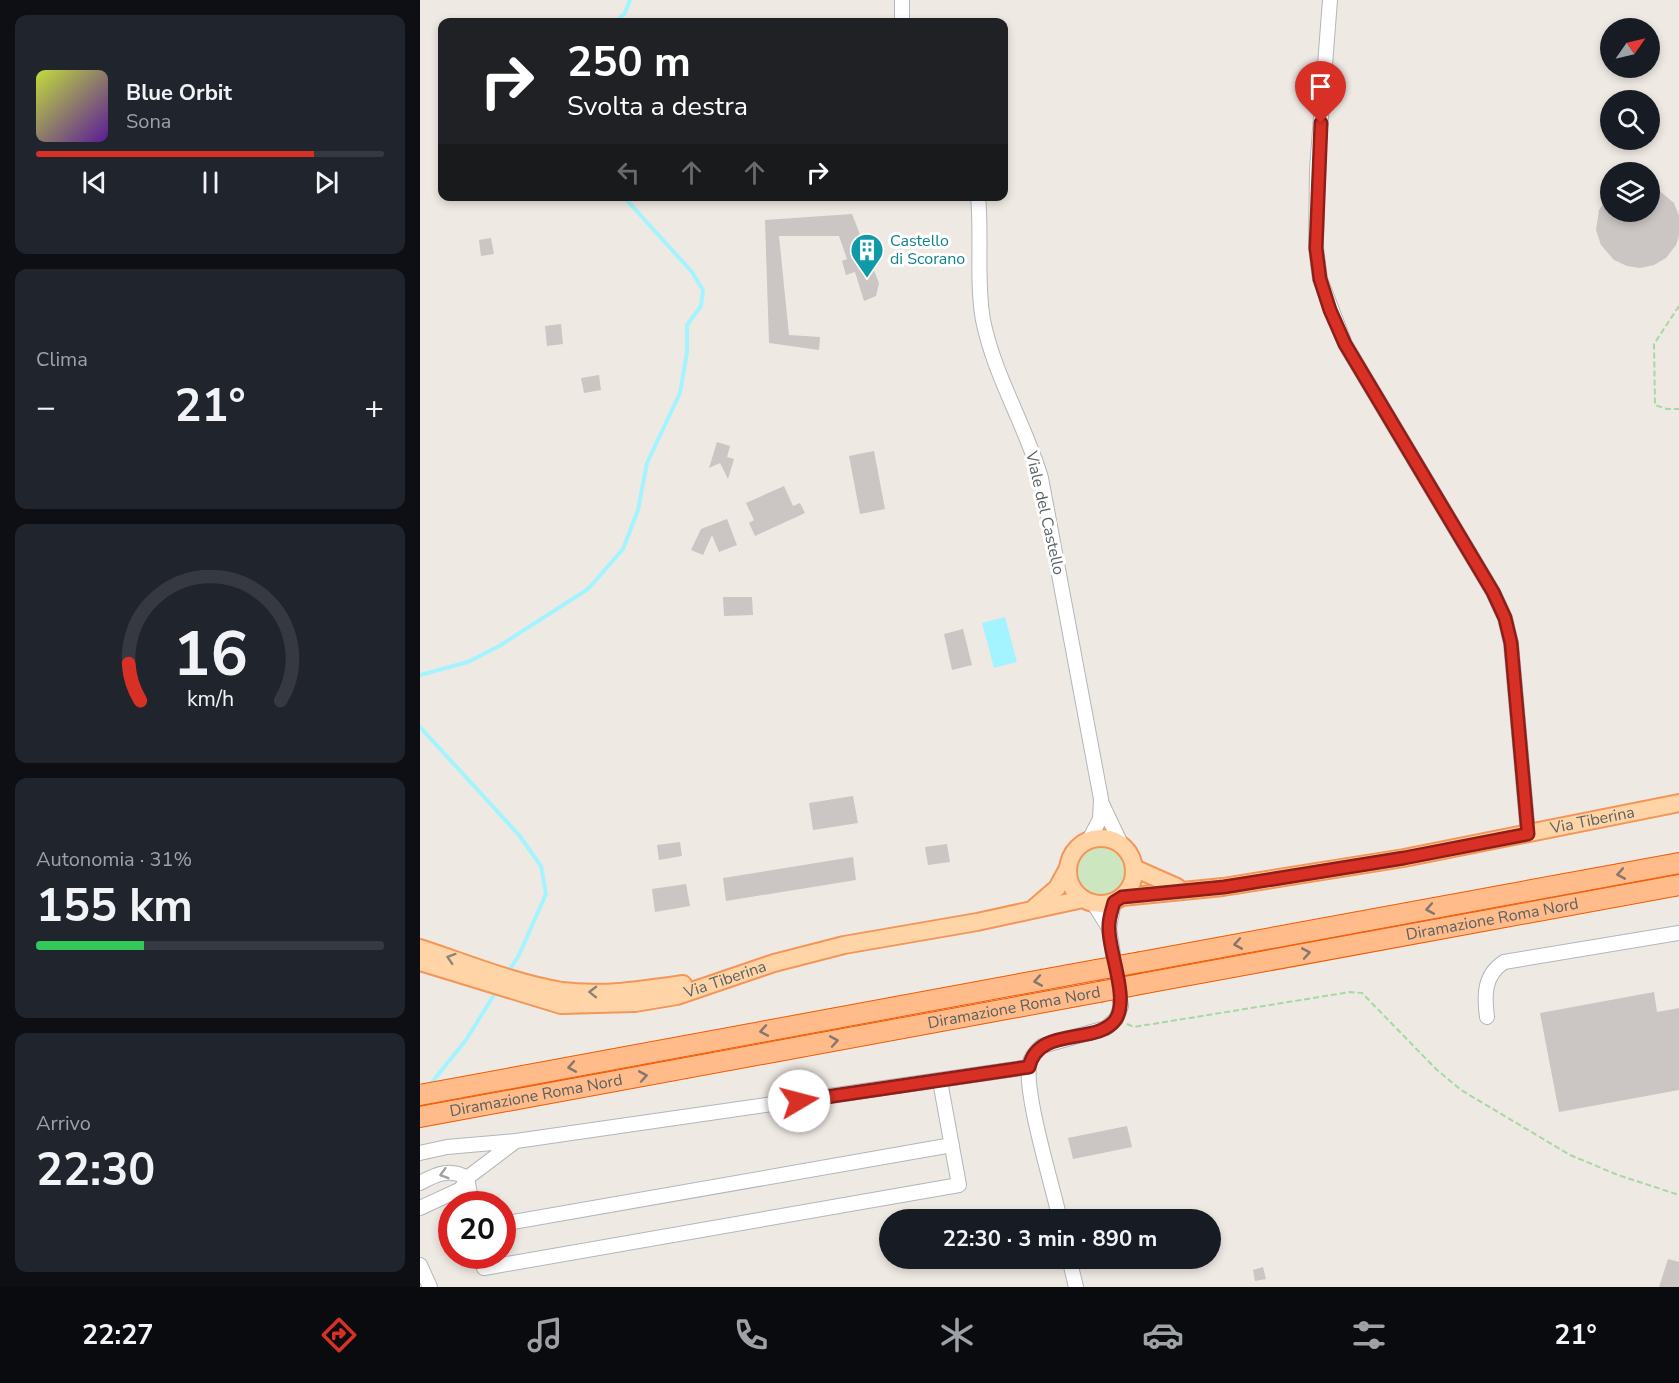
<!DOCTYPE html>
<html lang="it">
<head>
<meta charset="utf-8">
<style>
	body { margin:0; font-family:"Nunito Sans",sans-serif; background:#20242c; color:#f1f3f6; height:100vh; display:flex; flex-direction:column; font-size:22px; white-space:nowrap }
	* { box-sizing:border-box; margin:0 }
	p { font-size:20px; color:#9ea1a6 }
	.icon { flex:none; width:33px; height:33px; fill:none; stroke:currentColor; stroke-width:2; stroke-linecap:round; stroke-linejoin:round }
	.map { position:relative; flex:1; overflow:hidden }
	.side { display:flex; flex-direction:column; gap:15px; padding:15px; background:#0d0f14; width:420px }
	.side>* { flex:none }
	.hud { position:absolute; left:18px; top:18px; width:570px; height:183px; border-radius:12px; box-shadow:0 3px 9px #0003; background:#202124; color:#fff; overflow:hidden }
	.needle { width:39px; rotate:56deg }
	.controls { position:absolute; left:1180px; top:18px; display:grid; gap:12px }
	.controls a { display:grid; place-items:center; width:60px; height:60px; border-radius:50%; background:#171b24; box-shadow:0 3px 9px #0003; font-size:30px }
	.speed { position:absolute; left:18px; top:1191px; display:flex; gap:12px; font-size:30px; font-weight:700; text-align:center }
	.speed>* { display:grid; place-content:center; width:78px; height:78px; border-radius:50%; background:#171b24; box-shadow:0 3px 9px #0003; line-height:1 }
	.speed .limit { border:9px solid #d22; background:#fff; color:#111 }
	.pin { position:absolute; display:grid; place-items:center; width:51px; height:51px; color:#fff; margin:-62px -26px; border-radius:50% 50% 50% 0; rotate:-45deg; box-shadow:0 0 6px #0007 }
	.pin .icon { rotate:45deg }
	.me { position:absolute; width:66px; margin:-33px; rotate:82deg; stroke-linejoin:round; filter:drop-shadow(0 0 4px #0008) }
	.turn { display:flex; align-items:center; gap:21px; height:126px; padding:0 30px; font-size:27px }
	.turn .icon { width:78px; height:78px; stroke-width:2.5 }
	.turn b { display:block; font-size:42px; line-height:51px }
	.lanes { display:flex; align-items:center; height:57px; padding:0 30px; background:#0003; justify-content:center; gap:30px; direction:ltr }
	.lanes .off { opacity:.35 }
	.big { font-size:45px; font-weight:700; line-height:1.1 }
	.side .tile { flex:1; display:flex; flex-direction:column; justify-content:center; gap:9px; min-width:0; padding:0 21px; border-radius:12px; background:#20242c }
	.side .dial { align-items:center; gap:0 }
	.dial svg { height:156px; overflow:visible; fill:none; stroke:#363941; stroke-width:7; stroke-linecap:round; text-anchor:middle }
	.dial text { fill:#f1f3f6; stroke:none }
	.song { display:flex; align-items:center; gap:18px }
	.cover { width:72px; height:72px; border-radius:9px; background:linear-gradient(135deg,hsl(70 70% 55%),hsl(270 70% 35%)) }
	.played { height:6px; border-radius:3px; background:linear-gradient(90deg,#d93025 80%,#363941 80%) }
	.keys { display:flex; justify-content:space-around; direction:ltr }
	.heat { display:flex; justify-content:space-between; align-items:center; font-size:33px; direction:ltr }
	.charge { height:9px; border-radius:4px; background:linear-gradient(90deg,#34c759 31%,#363941 0) }
	.trip { position:absolute; left:459px; top:1209px; width:342px; height:60px; border-radius:30px; background:#171b24; box-shadow:0 3px 9px #0003; font-weight:700; line-height:60px; text-align:center }
	.dock { display:flex; height:96px; justify-content:space-around; align-items:center; background:#090b0e; color:#9ea1a6 }
	.dock .icon { width:42px; height:42px }
	.dock .on { color:#d93025 }
	.dock b { font-size:27px; color:#f1f3f6 }
	main { display:flex; flex:1; min-height:0 }
	.map>svg:first-child { display:block }
</style>
</head>
<body>
<main>
<section class="side">
<div class="tile">
<div class="song"><i class="cover"></i><div><b>Blue Orbit</b><p>Sona</p></div></div>
<div class="played"></div>
<div class="keys"><svg class="icon" aria-label="previous" viewBox="0 0 24 24"><path d="M18 5L8 12l10 7zM5 5v14"/></svg><svg class="icon" aria-label="pause" viewBox="0 0 24 24"><path d="M8 5v14M16 5v14"/></svg><svg class="icon" aria-label="next" viewBox="0 0 24 24"><path d="M6 5l10 7-10 7zM19 5v14"/></svg></div>
</div>
<div class="tile"><p>Clima</p>
<div class="heat"><a>−</a><b class="big">21°</b><a>+</a></div>
</div>
<div class="tile dial"><svg viewBox="0 0 100 80">
<path d="M14 69A42 42 0 1 1 86 69"/>
<path d="M14 69A42 42 0 0 1 8 50" stroke="#d93025"/>
<text x="50" y="56" font-size="32" font-weight="700">16</text>
<text x="50" y="72" font-size="11">km/h</text>
</svg></div>
<div class="tile"><p>Autonomia · 31%</p><b class="big">155 km</b><div class="charge"></div></div>
<div class="tile"><p>Arrivo</p><b class="big">22:30</b></div>
</section>
<div class="map">
<svg width="1259" height="1287" viewBox="0 0 1259 1287">
	<rect width="100%" height="100%" fill="#efe9e3"/>
	<path fill="#cce7bf" d="M658 871a23 23 0 1 1 46 0a23 23 0 1 1-46 0Z"/>
	<path fill="#a3f4ff" d="M 585,617 L 597,662 L 574,668 L 562,623 Z"/>
	<g fill="none" stroke-linecap="round" stroke-linejoin="round">
		<path stroke="#a3f4ff" stroke-width="4" d="M 196,22 L 205,13 L 210,0
			M 0,675 L 48,662 L 81,645 L 168,589 L 203,549 L 218,510 L 227,463 L 260,393 L 267,352 L 267,325 L 281,306 L 283,290 L 272,272 L 203,196
			M 0,727 L 99,835 L 121,866 L 126,894 L 99,955 L 87,974
			M 8,1087 L 46,1040 L 77,990"/>
	</g>
	<path fill="#cbc5c3" d="M 1230,183 L 1254,203 L 1259,216 L 1259,235 L 1256,245 L 1246,258 L 1234,265 L 1220,268 L 1207,266 L 1194,260 L 1181,245 L 1176,230 L 1179,210 L 1191,192 L 1191,212 L 1230,212 Z
		M 432,214 L 459,283 L 456,296 L 444,301 L 435,272 L 426,275 L 422,261 L 427,259 L 419,236 L 359,236 L 369,335 L 400,337 L 399,350 L 349,343 L 345,220 Z
		M 71,238 L 74,254 L 61,256 L 59,240 Z
		M 141,324 L 143,344 L 127,346 L 125,326 Z
		M 179,375 L 181,390 L 164,393 L 161,378 Z
		M 297,442 L 310,446 L 307,457 L 314,459 L 308,479 L 300,463 L 289,468 Z
		M 454,451 L 465,509 L 440,514 L 429,456 Z
		M 364,486 L 373,506 L 380,503 L 385,513 L 335,536 L 329,523 L 334,520 L 326,503 Z
		M 307,519 L 317,545 L 299,552 L 292,535 L 283,555 L 271,550 L 281,529 Z
		M 303,597 L 332,597 L 333,615 L 304,616 Z
		M 543,629 L 552,665 L 532,670 L 524,634 Z
		M 433,796 L 438,823 L 393,830 L 389,803 Z
		M 260,842 L 262,856 L 239,860 L 237,845 Z
		M 527,844 L 530,862 L 508,865 L 505,847 Z
		M 433,857 L 436,880 L 306,901 L 303,878 Z
		M 266,884 L 270,906 L 235,912 L 232,889 Z
		M 1234,992 L 1237,1012 L 1259,1008 L 1259,1090 L 1139,1112 L 1120,1013 Z
		M 707,1126 L 712,1147 L 653,1159 L 648,1138 Z
		M 1248,1259 L 1259,1262 L 1259,1287 L 1239,1287 Z
		M 843,1267 L 846,1279 L 835,1281 L 833,1270 Z"/>
	<g fill="none" stroke-linecap="round" stroke-linejoin="round">
		<g stroke="#b1b7b9" stroke-width="16">
			<path id="minor" d="M 482,0 L 482,22
				M 910,0 L 897,169 L 896,248 L 900,279 L 925,344 L 1073,592 L 1085,618 L 1091,643 L 1108,834
				M 558,196 C 562,237 556,280 563,320 C 574,375 605,424 621,478 L 681,799 L 680,819 L 669,840
				M 682,804 L 702,846
				M 674,904 L 689,928
				M 1067,1017 C 1064,995 1064,975 1084,962 L 1259,933
				M 0,1153 L 27,1147 L 96,1141
				M 0,1183 C 16,1174 30,1168 47,1178 L 52,1204
				M 0,1208 L 41,1189 L 47,1178 L 96,1141 L 609,1067
				M 640,1220 C 632,1183 605,1098 609,1065 C 611,1056 616,1051 622,1046 L 686,1028 L 696,1019 L 701,1006 L 689,928 L 694,902
				M 82,1224 L 532,1145
				M 62,1256 L 64,1268 L 539,1185 L 520,1081
				M 649,1258 L 656,1287
				M 0,1265 L 10,1287"/>
		</g>
		<g stroke="#f49657" stroke-width="20">
			<g id="major">
				<circle cx="681" cy="871" r="33"/>
				<path d="M 714,868 L 757,887"/>
				<path id="s1" d="M 702,897 L 803,887 L 984,858 L 1259,803"/>
				<path d="M 615,907 L 637,888 L 648,868"/>
				<path d="M 0,948 C 46,963 94,983 142,991 C 182,996 223,990 263,984"/>
				<path id="s2" d="M 0,962 L 141,1005 L 215,1003 L 257,996 L 354,963 L 424,945 L 557,922 L 663,899"/>
			</g>
		</g>
		<g stroke="#f25900" stroke-width="22">
			<g id="highway">
				<path d="M 721,962 L 1259,863"/>
				<path id="s3" d="M 726,983 L 1259,885"/>
				<path d="M 0,1095 L 676,970"/>
				<path id="s4" d="M 0,1117 L 679,992"/>
			</g>
		</g>
		<path stroke="#a5d9a2" stroke-width="2" stroke-dasharray="6 3" stroke-linecap="butt" d="M 1259,306 L 1234,344 L 1235,405 L 1247,409 L 1259,409
			M 707,1024 L 714,1027 L 930,992 L 942,993 L 1016,1069 L 1041,1090 L 1150,1155 L 1198,1175 L 1259,1195"/>
		<use href="#minor" stroke="#fff" stroke-width="14"/>
		<use href="#major" stroke="#ffd5a8" stroke-width="16"/>
		<use href="#highway" stroke="#ffbc8a" stroke-width="20"/>
		<g stroke="#f25900" stroke-width="22" stroke-linecap="butt">
			<path id="highway-bridge" d="M 676,970 L 721,962
				M 679,992 L 726,983"/>
		</g>
		<use href="#highway-bridge" stroke="#ffbc8a" stroke-width="20"/>
	</g>
	<defs><path id="oneway-chevron" d="M-2-3.5L2.5 0L-2 3.5" fill="none" stroke-width="1.6" stroke-linecap="round" stroke-linejoin="round" transform="scale(1.5)"/></defs>
	<g stroke="#84786e">
		<use href="#oneway-chevron" transform="translate(1201 874) rotate(170)"/>
		<use href="#oneway-chevron" transform="translate(1010 909) rotate(170)"/>
		<use href="#oneway-chevron" transform="translate(818 944) rotate(170)"/>
		<use href="#oneway-chevron" transform="translate(886 953) rotate(-10)"/>
		<use href="#oneway-chevron" transform="translate(618 981) rotate(170)"/>
		<use href="#oneway-chevron" transform="translate(344 1031) rotate(170)"/>
		<use href="#oneway-chevron" transform="translate(414 1041) rotate(-10)"/>
		<use href="#oneway-chevron" transform="translate(152 1067) rotate(170)"/>
		<use href="#oneway-chevron" transform="translate(223 1076) rotate(-10)"/>
	</g>
	<g stroke="#8c8478">
		<use href="#oneway-chevron" transform="translate(31 958) rotate(-162)"/>
		<use href="#oneway-chevron" transform="translate(173 992) rotate(-179)"/>
	</g>
	<use stroke="#9da1a2" href="#oneway-chevron" transform="translate(24 1174) rotate(164)"/>
	<g fill="none" stroke-linecap="round" stroke-linejoin="round">
		<g stroke="#8d1f18" stroke-width="15">
			<path id="route" d="M 379,1101 L 609,1067 C 618,1025 678,1046 696,1019 C 709,998 689,953 689,929 C 688,920 692,910 694,902 L 702,897 L 804,887 L 984,858 L 1108,834 L 1091,643 L 1085,618 L 1073,592 L 925,344 L 910,310 L 900,279 L 896,248 L 901,123"/>
		</g>
		<use href="#route" stroke="#d93025" stroke-width="10"/>
	</g>
	<defs>
		<g id="building-pin" transform="scale(1.725)"><path d="M0 17L-7.5 6A9.5 9.5 0 1 1 7.5 6Z" fill="#0f9aa8" stroke="#fff"/><path d="M-4-6H4V6H1V3H-1V6H-4ZM-2.5-4.3h1.7v1.8h-1.7ZM.8-4.3h1.7v1.8H.8ZM-2.5-1h1.7V.8h-1.7ZM.8-1h1.7V.8H.8Z" fill="#fff"/></g>
	</defs>
	<g fill-rule="evenodd">
		<use href="#building-pin" x="447" y="250"/>
	</g>
	<g text-anchor="middle" dominant-baseline="central" stroke-width="6" stroke-linejoin="round" paint-order="stroke">
		<g font-size="16" fill="#0d838f" stroke="#fff" text-anchor="start">
			<text x="470" y="241">Castello<tspan x="470" dy="18">di Scorano</tspan></text>
		</g>
		<g font-size="16" fill="#5b6264" stroke="#fff">
			<text transform="translate(625 513) rotate(77)">Viale del Castello</text>
			<text stroke="none"><textPath href="#s1" startOffset="477">Via Tiberina</textPath></text>
			<text stroke="none"><textPath href="#s3" startOffset="352">Diramazione Roma Nord</textPath></text>
			<text stroke="none"><textPath href="#s2" startOffset="315">Via Tiberina</textPath></text>
			<text stroke="none"><textPath href="#s4" startOffset="604">Diramazione Roma Nord</textPath></text>
			<text stroke="none"><textPath href="#s4" startOffset="118">Diramazione Roma Nord</textPath></text>
		</g>
	</g>
</svg>
<div class="controls">
<a><svg class="needle" viewBox="-14 -14 28 28"><path d="M0-13l5 13h-10z" fill="#e53935"/><path d="M0 13l5-13h-10z" fill="#9ea1a6"/></svg></a>
<a><svg class="icon" aria-label="search" viewBox="0 0 24 24"><circle cx="10" cy="10" r="6"/><path d="M15 15l6 6"/></svg></a>
<a><svg class="icon" aria-label="layers" viewBox="0 0 24 24"><path d="M12 4l9 5-9 5-9-5zM3 14l9 5 9-5"/></svg></a>
</div>
<div class="speed"><div class="limit">20</div></div>
<div class="pin" style="left:901px;top:123px;background:#d93025"><svg class="icon" aria-label="arrive" viewBox="0 0 24 24"><path d="M6 21V4h12l-3 4 3 4H6"/></svg></div>
<svg class="me" style="left:379px;top:1101px" viewBox="-20 -20 40 40"><circle r="19" fill="#fff"/><path d="M0-13L10 11 0 6-10 11z" fill="#d93025"/></svg>
<div class="trip">22:30 · 3 min · 890 m</div>
<div class="hud">
<div class="turn"><svg class="icon" aria-label="right" viewBox="0 0 24 24"><path d="M7 20v-9h11M14 6l5 5-5 5"/></svg><div><b>250 m</b>Svolta a destra</div></div>
<div class="lanes"><svg class="icon off" aria-label="left" viewBox="0 0 24 24"><path d="M17 20v-9H6M10 6l-5 5 5 5"/></svg><svg class="icon off" aria-label="ahead" viewBox="0 0 24 24"><path d="M12 20V5M6 11l6-6 6 6"/></svg><svg class="icon off" aria-label="ahead" viewBox="0 0 24 24"><path d="M12 20V5M6 11l6-6 6 6"/></svg><svg class="icon" aria-label="right" viewBox="0 0 24 24"><path d="M7 20v-9h11M14 6l5 5-5 5"/></svg></div>
</div>
</div>
</main>
<nav class="dock">
<b>22:27</b>
<svg class="icon on" aria-label="directions" viewBox="0 0 24 24"><path d="M12 3l9 9-9 9-9-9zM9 14v-3h6M13 9l2 2-2 2"/></svg>
<svg class="icon" aria-label="music" viewBox="0 0 24 24"><path d="M9 18V5l10-2v13"/><circle cx="6" cy="18" r="3"/><circle cx="16" cy="16" r="3"/></svg>
<svg class="icon" aria-label="phone" viewBox="0 0 24 24"><path d="M5 4h4l2 5-3 2q2 4 5 5l2-3 5 2v4C11 20 4 13 5 4z"/></svg>
<svg class="icon" aria-label="climate" viewBox="0 0 24 24"><path d="M12 3v18M4 7l16 10M4 17L20 7"/></svg>
<svg class="icon" aria-label="car" viewBox="0 0 24 24"><path d="M5 17H2v-5l4-1 3-4h7l3 4 3 1v5h-3M9 17h6M6 11h13"/><circle cx="7" cy="17" r="2"/><circle cx="17" cy="17" r="2"/></svg>
<svg class="icon" aria-label="filters" viewBox="0 0 24 24"><path d="M4 7h16M4 17h16"/><circle cx="9" cy="7" r="2"/><circle cx="15" cy="17" r="2"/></svg>
<b>21°</b>
</nav>
</body>
</html>
